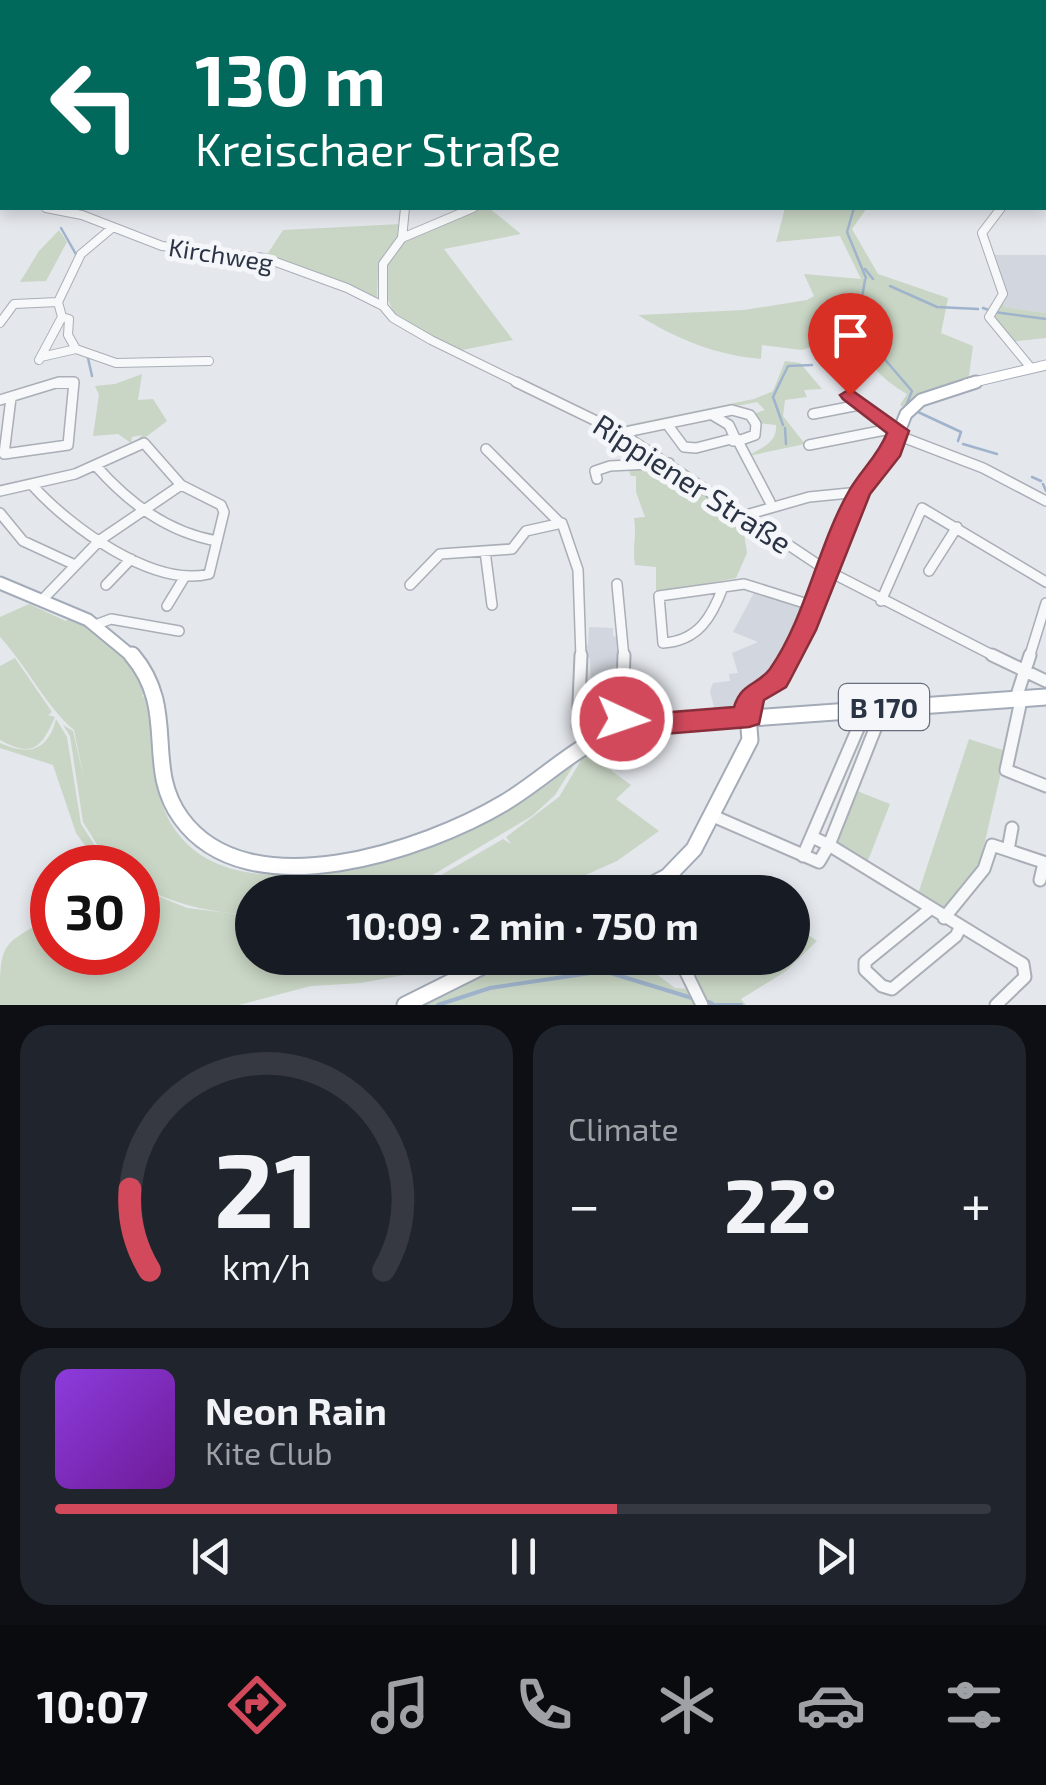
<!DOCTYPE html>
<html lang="en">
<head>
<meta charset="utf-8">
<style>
	body { margin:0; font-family:"Exo 2",sans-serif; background:#20242c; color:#f1f3f6; height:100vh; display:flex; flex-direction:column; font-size:38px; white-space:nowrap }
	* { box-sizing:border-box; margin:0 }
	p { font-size:32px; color:#9ea1a6 }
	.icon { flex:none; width:55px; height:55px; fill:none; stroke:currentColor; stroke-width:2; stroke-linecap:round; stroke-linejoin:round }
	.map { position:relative; height:1005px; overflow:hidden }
	.details { display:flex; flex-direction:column; gap:20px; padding:20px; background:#0d0f14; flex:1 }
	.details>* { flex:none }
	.hud { position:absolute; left:0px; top:0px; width:1048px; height:210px; box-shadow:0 5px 15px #0003; background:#00695c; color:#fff; overflow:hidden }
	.speed { position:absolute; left:30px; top:845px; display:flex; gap:20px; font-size:50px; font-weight:700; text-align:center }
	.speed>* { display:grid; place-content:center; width:130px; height:130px; border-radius:50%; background:#171b24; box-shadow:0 5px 15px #0003; line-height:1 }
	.speed .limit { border:15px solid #d22; background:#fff; color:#111 }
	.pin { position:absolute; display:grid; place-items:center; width:85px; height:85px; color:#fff; margin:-102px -42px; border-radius:50% 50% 50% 0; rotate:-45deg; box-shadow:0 0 10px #0007 }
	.pin .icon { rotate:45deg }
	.me { position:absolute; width:110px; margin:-55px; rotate:93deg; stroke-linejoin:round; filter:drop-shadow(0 0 8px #0008) }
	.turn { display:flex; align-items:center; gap:35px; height:210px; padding:0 30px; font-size:45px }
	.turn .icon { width:130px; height:130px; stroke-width:2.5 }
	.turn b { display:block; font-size:70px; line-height:85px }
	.big { font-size:75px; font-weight:700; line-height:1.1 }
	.details .card { flex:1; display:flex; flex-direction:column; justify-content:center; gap:15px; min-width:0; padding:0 35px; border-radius:30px; background:#20242c }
	.details .dial { align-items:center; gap:0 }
	.dial svg { height:260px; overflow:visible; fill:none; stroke:#363941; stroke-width:7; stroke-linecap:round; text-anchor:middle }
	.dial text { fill:#f1f3f6; stroke:none }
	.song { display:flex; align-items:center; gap:30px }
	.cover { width:120px; height:120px; border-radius:15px; background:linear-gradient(135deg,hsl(270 70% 55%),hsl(280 70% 35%)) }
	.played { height:10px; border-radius:5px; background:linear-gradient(90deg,#d1495b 60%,#363941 60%) }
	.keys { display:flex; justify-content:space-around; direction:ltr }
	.heat { display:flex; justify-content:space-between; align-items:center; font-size:55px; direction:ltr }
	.details .tiles { flex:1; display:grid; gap:20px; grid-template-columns:1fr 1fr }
	.card:last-child { grid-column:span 2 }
	.trip { position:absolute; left:235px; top:875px; width:575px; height:100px; border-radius:50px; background:#171b24; box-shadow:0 5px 15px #0003; font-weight:700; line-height:100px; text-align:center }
	.tab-bar { display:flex; height:160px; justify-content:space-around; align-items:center; background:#090b0e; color:#9ea1a6 }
	.tab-bar .icon { width:70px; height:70px }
	.tab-bar .active { color:#d1495b }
	.tab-bar b { font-size:45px; color:#f1f3f6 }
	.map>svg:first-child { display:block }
</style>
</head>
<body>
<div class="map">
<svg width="1046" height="1005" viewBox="0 0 1046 1005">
	<rect width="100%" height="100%" fill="#e4e7ec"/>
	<path fill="#d2d6de" d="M 988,255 L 1046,255 L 1046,313 L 1004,307 Z
		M 756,589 L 807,605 L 774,673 L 748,688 L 737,709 L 715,712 L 710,691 L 713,683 L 730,681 L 729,674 L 738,673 L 732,653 L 758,642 L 733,632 Z
		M 589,627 L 613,628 L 613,636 L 619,637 L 617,697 L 612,698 L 616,718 L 593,724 L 597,706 L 592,704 L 590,658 L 584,656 L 583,645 L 588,645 Z"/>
	<path fill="#c9d6c5" d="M 476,208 L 489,208 L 521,234 L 444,249 L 513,340 L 457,351 L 394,313 L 386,296 L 386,265 L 405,239 Z
		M 785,208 L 867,208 L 852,229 L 878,274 L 948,298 L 941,333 L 973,346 L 968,383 L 907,409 L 900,405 L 907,394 C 880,378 865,361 853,333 L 802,350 L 762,345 L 761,359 C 715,355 677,339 638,315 L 744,310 L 807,300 L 814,296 L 804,274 L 861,279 L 840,236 L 776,242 Z
		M 402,224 L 400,237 L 378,270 L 377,299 L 266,256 L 283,230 Z
		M 59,230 L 67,242 L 46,281 L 20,282 L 39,251 Z
		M 1003,301 L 1004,307 L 1046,313 L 1046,338 L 1010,342 L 992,320 L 992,313 Z
		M 785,361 L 800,363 L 822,389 L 804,390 L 807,397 L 785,400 L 783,416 L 805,444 L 748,456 C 758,449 778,444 776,425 L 757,423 L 751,415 L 765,410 L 757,402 L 619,429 L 617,427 L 754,399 L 773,391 Z
		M 142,374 L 138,400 L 153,399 L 167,421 L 142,440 L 137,440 L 142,435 L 132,437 L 131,443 L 118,434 L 93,436 L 99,395 L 95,386 L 115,384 Z
		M 627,467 L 670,470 L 734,516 L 744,533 L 747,553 L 736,578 L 656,593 L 656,567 L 635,565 C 632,549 637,535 634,518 L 645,517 L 636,492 L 636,476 L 631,476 Z
		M 29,604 L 66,621 L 70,618 C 106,631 132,656 144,691 L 142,696 L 150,699 L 154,733 L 151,734 C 152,904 287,885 409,855 L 409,851 L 497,816 L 579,757 L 555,795 L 532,816 L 409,889 L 252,892 L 252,914 C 214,914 171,904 138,884 L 138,868 L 109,864 L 83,822 L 70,736 L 63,725 L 73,731 L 84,779 L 74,730 C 46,707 27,666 0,637 L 0,617 Z
		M 15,658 L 52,712 L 48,715 L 55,717 C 42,746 34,759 0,740 L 0,666 Z
		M 56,719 L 67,737 L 81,824 L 109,867 L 100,867 L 76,833 L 53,765 L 0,748 L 0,743 C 29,756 48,751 56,719 Z
		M 969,739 L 1006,751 L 979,867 L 941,911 L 917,897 Z
		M 586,752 L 631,785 L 616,799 L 659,831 L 617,861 L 547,892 L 412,892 L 503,839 L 511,844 L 506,837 L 559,797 Z
		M 857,791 L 890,804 L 867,863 L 836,843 Z
		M 138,888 L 187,908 L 252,916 L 252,958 L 442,958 L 446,967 L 361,983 L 311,986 L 239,1005 L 0,1005 C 0,942 0,945 52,917 L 52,952 L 138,952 Z
		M 793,924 L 817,941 L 786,971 L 741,999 L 746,1005 L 708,1005 L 685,958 L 792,958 Z
		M 584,958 L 635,958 L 675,988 L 689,989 L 697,1005 L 422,1005 L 516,959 L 539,962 Z"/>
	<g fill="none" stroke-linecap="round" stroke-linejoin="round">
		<path stroke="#9fb4cc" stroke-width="2.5" d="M 854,208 L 847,232 L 866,278
			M 61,228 L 77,256
			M 865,269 L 873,279
			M 865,280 L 857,327 L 912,391 L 906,406
			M 890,286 L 937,307 L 978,309
			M 983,308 L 989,310
			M 994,312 L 1046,319
			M 88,358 L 92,376
			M 822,362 L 845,344 L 846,336
			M 918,412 L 961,432 L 958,441
			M 783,425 L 773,397 L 788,366 L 812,365
			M 785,428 L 786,444
			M 963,444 L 997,454
			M 1032,477 L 1041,481
			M 1043,484 L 1046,491"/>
		<path stroke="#9fb4cc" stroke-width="4" d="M 709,1002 L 714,1005
			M 438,1005 L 490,988 L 604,971 L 692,998
			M 717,1005 L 741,1005"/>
		<g stroke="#a9aeb7" stroke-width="8">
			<path id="minor-far3" d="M 274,0 L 280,2
				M 506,2 L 516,0
				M 944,2 L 949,0"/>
		</g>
		<g stroke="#a9aeb7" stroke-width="10">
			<path id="minor-far2" d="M 46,208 L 82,215 L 162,246 L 265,258 L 347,288 L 383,306 L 393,318 L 431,340 L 521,384
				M 1001,208 L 982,233 L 1003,294 L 989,317 L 1031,368
				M 402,238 L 473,208
				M 58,302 L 81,254 L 112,228
				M 58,302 L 62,317 L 69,319 L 68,335 L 76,349
				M 383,306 L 383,264 L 402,238 L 405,208
				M 0,323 L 14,304 L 58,302
				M 76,349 L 116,363 L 209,361
				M 41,357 L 76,349
				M 39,360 L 62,317
				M 52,384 L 74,384"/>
		</g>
		<g stroke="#a9aeb7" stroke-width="12">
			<path id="minor-far1" d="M 516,382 L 621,433 L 826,570 L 998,658
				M 850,395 L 896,429
				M 0,400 L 59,382 L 74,382 L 68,445 L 4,454 L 11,398
				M 813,414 L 859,405
				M 714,416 L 729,425 L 735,438
				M 667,424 L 684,447 L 696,448 L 735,438 L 741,441 L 733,441
				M 621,433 L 732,410 L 750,415 L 756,424 L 755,435 L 741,440
				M 897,435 L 983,468 L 1046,501
				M 739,443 L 770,502
				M 809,445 L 895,428
				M 486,449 L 563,526 L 578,570 L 581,658
				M 96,466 C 129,503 167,532 217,541
				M 597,479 L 595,471 L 610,466 L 669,463
				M 0,491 L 75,474 L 144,443 L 181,485 L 221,505 L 224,512 L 209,574 C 153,588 69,526 33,486
				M 0,513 L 23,541 L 75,565
				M 746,515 L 809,497 L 860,492
				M 485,551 L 492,605
				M 929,571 L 957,527
				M 617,584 L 624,658
				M 106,585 L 131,559
				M 410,585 L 440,554 L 512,549 L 526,531 L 562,523
				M 723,587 C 712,617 698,641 663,643 L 659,596 Z
				M 723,587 L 744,584 L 814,606
				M 43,599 L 100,540 L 181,485
				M 881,601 L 922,508 L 1046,582
				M 167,606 L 184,578
				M 95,625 L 111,619 L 179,631
				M 1029,658 L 1046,603"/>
		</g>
		<g stroke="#a9aeb7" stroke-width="15">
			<path id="minor" d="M 581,655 L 578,726 L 585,743
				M 624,655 L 622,714 L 626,727
				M 992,655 L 1046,681
				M 1018,692 L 1030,655
				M 1018,698 L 1020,705 L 1006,770 L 1046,786
				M 713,816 L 819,862 L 829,845 L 1023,964 L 1025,977 L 996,1005
				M 1008,850 L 1012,828
				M 803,856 L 859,726 L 864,721 L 877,724 L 829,845 L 812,837
				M 1040,880 L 1044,863
				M 929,910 L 865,962 L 865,970 L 882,986 L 892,989 L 956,936 L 960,928
				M 944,918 L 984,869 L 992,845 L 1046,863
				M 679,958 L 702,1005"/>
		</g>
		<g stroke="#a3abb8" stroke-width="11">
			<path id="major-far2" d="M 966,384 L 1046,365"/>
		</g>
		<g stroke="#a3abb8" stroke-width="15">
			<path id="major-far1" d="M 0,583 L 88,620 L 134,658
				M 790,658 L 856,500 L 889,456 L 906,414 L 921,400 L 976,382"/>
		</g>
		<g stroke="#a3abb8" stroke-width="19">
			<path id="major" d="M 132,655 C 179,710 143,766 181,818 C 248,911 425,850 504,803 C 546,778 578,742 626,727 L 1046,697
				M 638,892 L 667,877 L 694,849 L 750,740 L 747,704 L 754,693 L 777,680 L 791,655
				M 405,1005 L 499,958"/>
		</g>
		<use href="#minor-far3" stroke="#f7f8fa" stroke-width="5"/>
		<use href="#minor-far2" stroke="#f7f8fa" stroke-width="8"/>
		<use href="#minor-far1" stroke="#f7f8fa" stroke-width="9"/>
		<use href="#minor" stroke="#f7f8fa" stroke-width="11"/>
		<use href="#major-far2" stroke="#fff" stroke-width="9"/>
		<use href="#major-far1" stroke="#fff" stroke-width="11"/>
		<use href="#major" stroke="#fff" stroke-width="15"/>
	</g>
	<path fill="#d1495b" stroke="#882f3b" stroke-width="2.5" d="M 850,389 L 909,431 L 900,456 L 870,494 L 816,630 L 790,680 L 786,687 L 764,700 L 759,724 L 749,727 L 626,737 L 616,734 L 609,719 L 613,712 L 622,709 L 634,715 L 734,707 C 742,682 757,686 770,669 C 807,615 817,547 849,491 C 861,470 878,456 887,433 L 843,399 L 840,395 Z"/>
	<g text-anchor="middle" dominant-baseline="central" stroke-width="10" stroke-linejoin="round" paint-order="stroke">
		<g font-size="25" fill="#2b3445" stroke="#f4f6f9">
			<text transform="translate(221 254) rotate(9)">Kirchweg</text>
		</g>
		<rect fill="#f4f6f9" stroke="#676e7b" stroke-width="2.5" x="839" y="684" width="90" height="46" rx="8"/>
		<g font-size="28" font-weight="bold" fill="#2b3445">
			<text x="884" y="707">B 170</text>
		</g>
		<g font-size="30" fill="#2b3445" stroke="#f4f6f9">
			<text transform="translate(693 483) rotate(33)">Rippiener Straße</text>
		</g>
	</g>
</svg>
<div class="speed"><div class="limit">30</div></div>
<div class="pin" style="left:850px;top:395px;background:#d93025"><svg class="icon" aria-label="arrive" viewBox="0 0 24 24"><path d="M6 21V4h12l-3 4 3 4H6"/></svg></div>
<svg class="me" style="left:622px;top:719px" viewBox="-20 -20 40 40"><circle r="17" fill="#d1495b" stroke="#fff" stroke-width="3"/><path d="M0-11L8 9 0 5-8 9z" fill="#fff"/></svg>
<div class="trip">10:09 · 2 min · 750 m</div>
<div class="hud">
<div class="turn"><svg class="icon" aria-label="left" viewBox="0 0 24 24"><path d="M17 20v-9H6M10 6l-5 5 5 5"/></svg><div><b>130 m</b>Kreischaer Straße</div></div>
</div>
</div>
<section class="details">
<div class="tiles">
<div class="card dial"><svg viewBox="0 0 100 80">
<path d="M14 69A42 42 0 1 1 86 69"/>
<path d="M14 69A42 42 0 0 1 8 44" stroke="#d1495b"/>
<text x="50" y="56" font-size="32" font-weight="700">21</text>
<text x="50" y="72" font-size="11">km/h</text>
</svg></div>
<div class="card"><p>Climate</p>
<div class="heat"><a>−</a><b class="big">22°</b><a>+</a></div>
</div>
<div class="card">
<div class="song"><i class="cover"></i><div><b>Neon Rain</b><p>Kite Club</p></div></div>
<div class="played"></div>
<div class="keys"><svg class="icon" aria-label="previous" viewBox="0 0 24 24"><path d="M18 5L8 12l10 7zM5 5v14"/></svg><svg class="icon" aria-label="pause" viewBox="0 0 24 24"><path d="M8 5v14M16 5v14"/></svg><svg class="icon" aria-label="next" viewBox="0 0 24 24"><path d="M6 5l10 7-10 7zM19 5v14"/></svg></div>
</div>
</div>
</section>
<nav class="tab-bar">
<b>10:07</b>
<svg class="icon active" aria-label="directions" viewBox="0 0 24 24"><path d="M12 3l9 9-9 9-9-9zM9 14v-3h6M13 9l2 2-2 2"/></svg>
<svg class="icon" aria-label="music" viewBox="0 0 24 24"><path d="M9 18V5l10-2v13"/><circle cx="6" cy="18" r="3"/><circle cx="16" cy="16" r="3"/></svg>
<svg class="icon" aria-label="phone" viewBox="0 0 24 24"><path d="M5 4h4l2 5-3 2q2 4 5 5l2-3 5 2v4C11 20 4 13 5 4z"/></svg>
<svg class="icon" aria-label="climate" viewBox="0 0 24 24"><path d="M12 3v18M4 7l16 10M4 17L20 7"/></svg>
<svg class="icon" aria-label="car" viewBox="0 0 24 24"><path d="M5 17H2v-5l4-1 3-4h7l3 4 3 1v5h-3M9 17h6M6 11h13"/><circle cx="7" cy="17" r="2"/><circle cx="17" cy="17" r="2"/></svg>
<svg class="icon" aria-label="filters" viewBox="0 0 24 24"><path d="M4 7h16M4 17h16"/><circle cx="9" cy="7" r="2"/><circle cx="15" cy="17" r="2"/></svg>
</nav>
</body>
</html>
